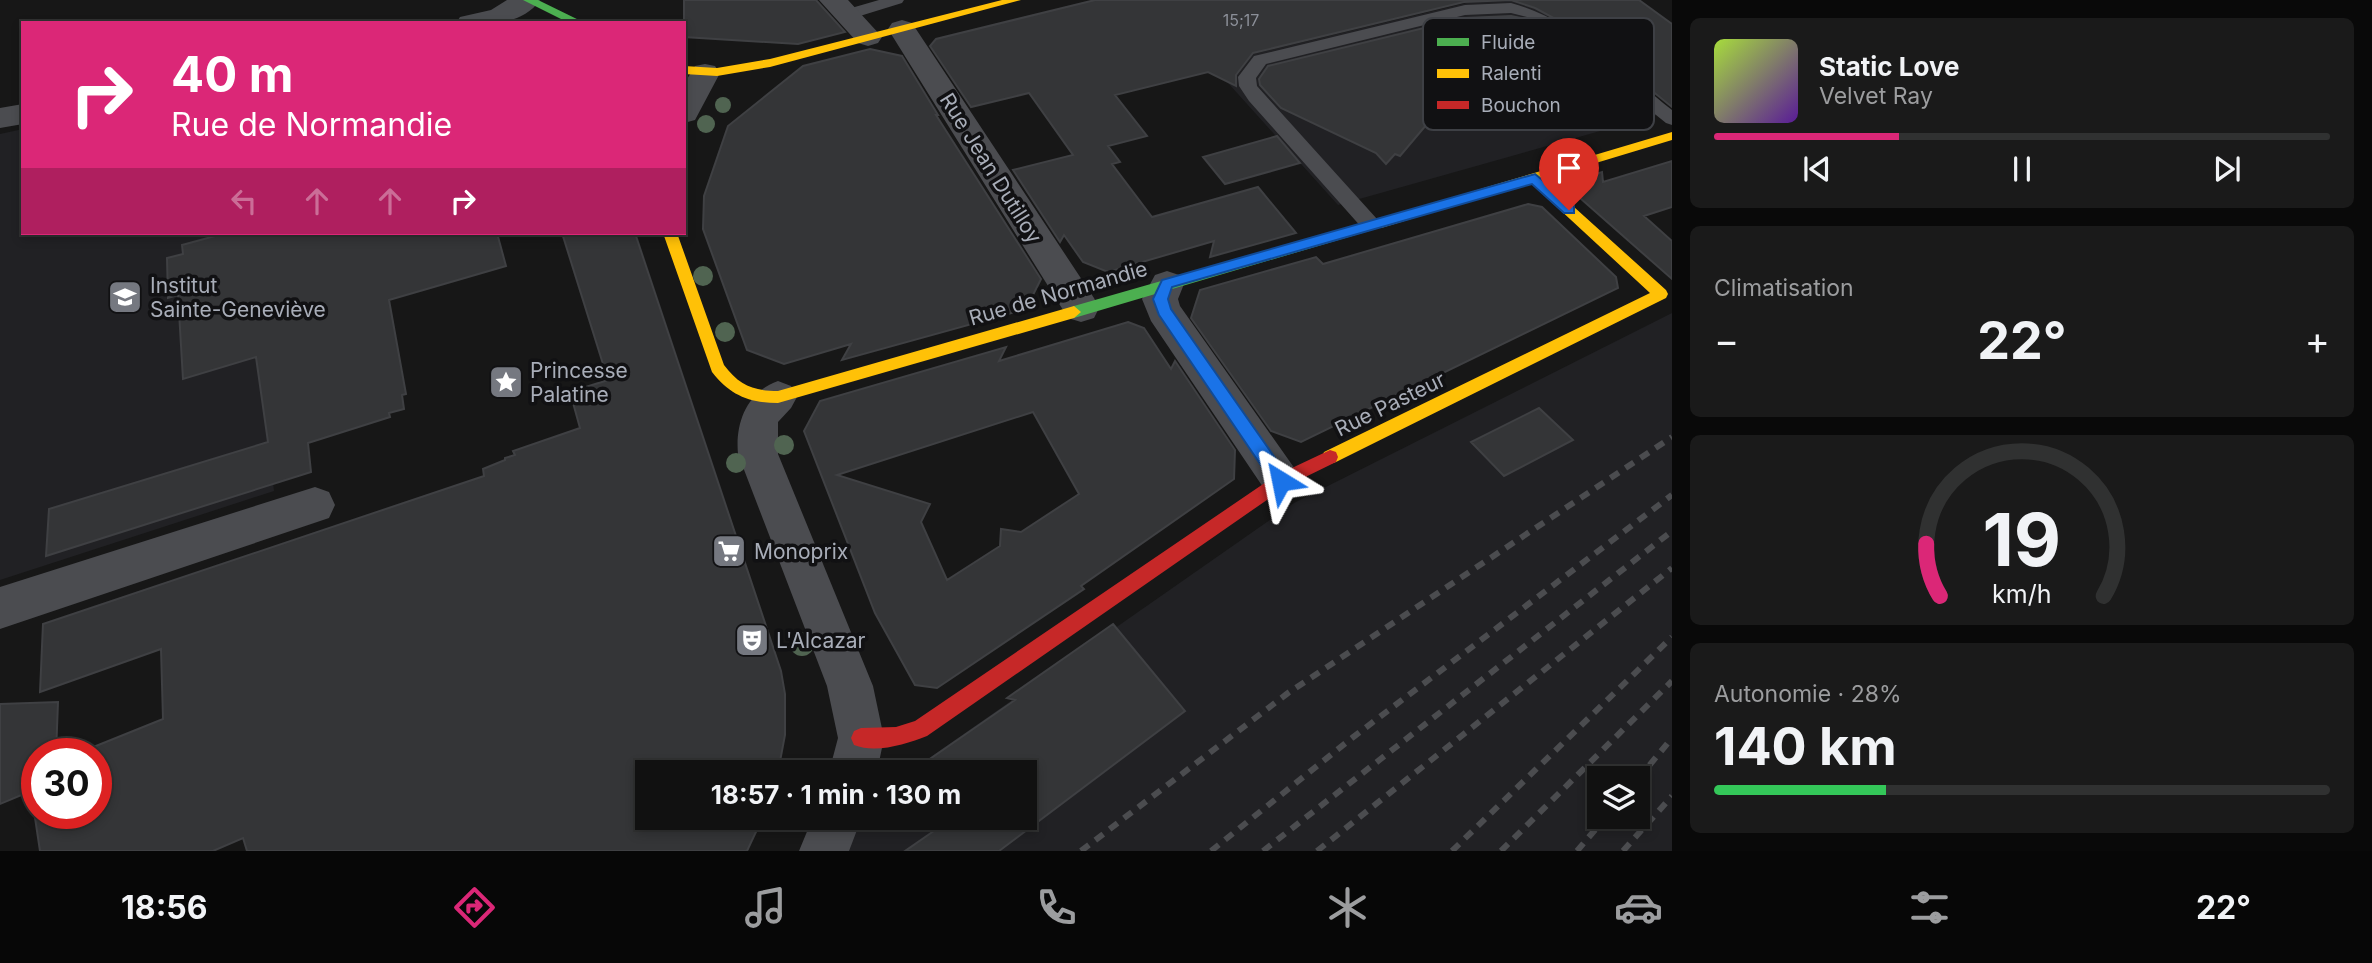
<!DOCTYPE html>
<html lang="fr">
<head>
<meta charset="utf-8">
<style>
	body { margin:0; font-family:Inter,sans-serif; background:#1a1a1a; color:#f1f3f6; height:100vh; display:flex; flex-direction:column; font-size:26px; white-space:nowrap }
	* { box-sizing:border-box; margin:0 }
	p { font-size:23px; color:#9c9d9f }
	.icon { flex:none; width:38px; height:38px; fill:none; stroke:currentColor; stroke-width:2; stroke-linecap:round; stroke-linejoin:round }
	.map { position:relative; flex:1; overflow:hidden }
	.details { display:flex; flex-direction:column; gap:18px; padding:18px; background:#090909; width:700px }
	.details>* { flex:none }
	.guide { position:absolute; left:21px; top:21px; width:665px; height:214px; border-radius:0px; box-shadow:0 4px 10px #0003,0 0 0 2px #303131; background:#db2777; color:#fff; overflow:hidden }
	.tools { position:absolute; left:1587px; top:766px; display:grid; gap:14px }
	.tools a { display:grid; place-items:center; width:63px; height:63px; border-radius:0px; background:#111; box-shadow:0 4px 10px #0003,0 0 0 2px #303131; font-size:35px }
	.speed { position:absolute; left:21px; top:738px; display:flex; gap:14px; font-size:35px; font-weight:700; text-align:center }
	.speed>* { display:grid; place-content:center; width:91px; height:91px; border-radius:50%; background:#111; box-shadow:0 4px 10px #0003,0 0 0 2px #303131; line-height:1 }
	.speed .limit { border:10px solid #d22; background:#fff; color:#111 }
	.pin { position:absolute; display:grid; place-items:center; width:60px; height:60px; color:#fff; margin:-72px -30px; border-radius:50% 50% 50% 0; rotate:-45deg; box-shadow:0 0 7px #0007 }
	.pin .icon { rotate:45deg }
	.me { position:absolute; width:77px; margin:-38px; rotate:325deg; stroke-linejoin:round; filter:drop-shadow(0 0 5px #0008) }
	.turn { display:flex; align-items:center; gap:24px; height:147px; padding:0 35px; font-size:32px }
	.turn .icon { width:91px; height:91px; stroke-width:2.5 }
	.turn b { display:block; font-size:49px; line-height:60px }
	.lanes { display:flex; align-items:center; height:66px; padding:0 35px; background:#0003; justify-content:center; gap:35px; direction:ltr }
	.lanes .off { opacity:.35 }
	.big { font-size:52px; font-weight:700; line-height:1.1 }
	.details .tile { flex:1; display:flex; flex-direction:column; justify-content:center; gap:10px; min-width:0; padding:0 24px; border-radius:10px; background:#1a1a1a }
	.details .dial { align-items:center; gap:0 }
	.dial svg { height:182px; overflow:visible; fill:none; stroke:#303131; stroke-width:7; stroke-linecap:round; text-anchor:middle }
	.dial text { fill:#f1f3f6; stroke:none }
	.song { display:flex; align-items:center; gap:21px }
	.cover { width:84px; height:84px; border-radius:10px; background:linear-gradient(135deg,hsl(80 70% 55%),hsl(270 70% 35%)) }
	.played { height:7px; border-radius:4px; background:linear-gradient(90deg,#db2777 30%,#303131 30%) }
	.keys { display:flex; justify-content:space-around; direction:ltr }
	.heat { display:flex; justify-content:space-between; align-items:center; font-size:38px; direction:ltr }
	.charge { height:10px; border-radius:5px; background:linear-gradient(90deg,#34c759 28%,#303131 0) }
	.trip { position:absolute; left:635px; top:760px; width:402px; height:70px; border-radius:0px; background:#111; box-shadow:0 4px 10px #0003,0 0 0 2px #303131; font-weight:700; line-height:70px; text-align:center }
	.tabs { display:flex; height:112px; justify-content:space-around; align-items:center; background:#070707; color:#9c9d9f }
	.tabs .icon { width:49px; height:49px }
	.tabs .selected { color:#db2777 }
	.tabs b { font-size:32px; color:#f1f3f6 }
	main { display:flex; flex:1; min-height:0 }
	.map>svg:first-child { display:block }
</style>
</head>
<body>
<main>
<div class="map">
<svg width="1672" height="851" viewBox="0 0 1672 851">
	<rect width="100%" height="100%" fill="#171717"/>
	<path fill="#212124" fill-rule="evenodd" d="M 1479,0 L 1531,0 L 1671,111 L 1338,205 L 1211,64 Z
		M 23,129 L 23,233 L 244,233 L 274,491 L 0,580 L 0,134 Z
		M 1672,313 L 1672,851 L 844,851 L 863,817 L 1026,817 L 1026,772 L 895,772 L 922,763 L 1294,503 ZM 1600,779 L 1638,779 L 1638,817 L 1600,817 Z"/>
	<path fill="#343537" stroke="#3f4043" stroke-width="2" fill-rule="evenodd" d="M 684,0 L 816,0 L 845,32 L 798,44 L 684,37 Z
		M 1095,0 L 1639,0 L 1672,24 L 1672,107 L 1578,31 L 1535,8 L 1511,0 L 1464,2 L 1253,53 L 1236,75 L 1236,86 L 1208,72 L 1115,95 L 1147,136 L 1108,146 L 1120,162 L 1112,164 L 1152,217 L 1258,187 L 1296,233 L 1210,257 L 1214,241 L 1108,272 L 1083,262 L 1064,235 L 1060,242 L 1013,170 L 1073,155 L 1029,93 L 971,107 L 930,46 L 936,39 Z
		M 1511,16 L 1526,19 L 1558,40 L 1596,70 L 1557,125 L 1500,100 L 1493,109 L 1454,92 L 1400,156 L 1395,154 L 1386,164 L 1376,153 L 1281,108 L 1260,85 L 1259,79 L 1268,66 L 1465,18 Z
		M 870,49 L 902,56 L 938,115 L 936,115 L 1041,279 L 1026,309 L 842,360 L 851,344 L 784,364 L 747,350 L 703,229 L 704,196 L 728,126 L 803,66 Z
		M 1277,136 L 1300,163 L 1225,184 L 1203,157 Z
		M 1672,161 L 1672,207 L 1644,216 L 1672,241 L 1672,279 L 1572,191 L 1579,189 L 1579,179 L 1602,172 L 1603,182 Z
		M 1528,204 L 1542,207 L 1616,277 L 1618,288 L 1301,442 L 1271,431 L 1191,318 L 1200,290 L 1316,257 L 1323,264 Z
		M 226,233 L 497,233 L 506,266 L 389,300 L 406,394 L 402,395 L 404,409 L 389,413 L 390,417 L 308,443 L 311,472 L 46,556 L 49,509 L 268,442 L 256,357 L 183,379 L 178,295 L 168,298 L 167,258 L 183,254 L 182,245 Z
		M 562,233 L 635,233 L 781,671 L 785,694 L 785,735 L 778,772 L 648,772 L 648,817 L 763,817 L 747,851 L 247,851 L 243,838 L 213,851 L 40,851 L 31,791 L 0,804 L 0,704 L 58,702 L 56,754 L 37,754 L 37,814 L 96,814 L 96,754 L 76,754 L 163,719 L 161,649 L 40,692 L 43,624 L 484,476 L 483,469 L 505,460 L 505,458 L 515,455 L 513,451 L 580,428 L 570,392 L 608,380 Z
		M 1128,322 L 1144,328 L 1171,369 L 1175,361 L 1235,450 L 1234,479 L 1081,586 L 1084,589 L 937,688 L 915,685 L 875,613 L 804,431 L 820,401 L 1006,347 L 999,361 ZM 1033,412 L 1079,494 L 1021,532 L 1001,529 L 1000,546 L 947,580 L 921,522 L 930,504 L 837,475 Z
		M 1539,408 L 1573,440 L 1504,476 L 1471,442 Z
		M 1113,624 L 1185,711 L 999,851 L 905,851 L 954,817 L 1026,817 L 1026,772 L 911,772 L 1015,700 L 1007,698 Z"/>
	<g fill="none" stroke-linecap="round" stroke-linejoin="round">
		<path fill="#4b4c50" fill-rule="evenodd" d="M 879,0 L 904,0 L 902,3 L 847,20 L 839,15 L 841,11 Z
			M 1511,3 C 1573,19 1623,71 1672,110 L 1672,125 L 1666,123 L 1560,38 L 1527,17 L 1511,13 L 1465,15 L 1266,64 L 1256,78 L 1257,86 L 1377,219 L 1380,224 L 1377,229 L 1363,229 L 1249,101 L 1239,86 L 1238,77 L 1254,56 L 1465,5 Z"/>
		<path fill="#4b4c50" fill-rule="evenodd" d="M 507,0 L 540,0 C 520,28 486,23 456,23 L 460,17 L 491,10 Z
			M 819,0 L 848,0 L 882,37 L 878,43 L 868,46 L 858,43 Z
			M 902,20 L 912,23 L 1094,298 L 1099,308 L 1094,318 L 1081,322 L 1068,318 L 888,29 L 892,23 Z
			M 705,64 L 715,66 L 720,73 L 695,120 L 684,123 L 684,84 L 695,66 Z
			M 23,104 L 23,124 L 0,128 L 0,108 Z
			M 1167,271 L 1179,275 L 1184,284 L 1178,299 L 1180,306 L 1295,469 L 1301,481 L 1295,493 L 1281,499 L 1267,493 L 1151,321 L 1142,299 L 1155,275 Z
			M 778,381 L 791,386 L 797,397 L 791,408 L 778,422 L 778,454 L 873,686 L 884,738 L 877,772 L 829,772 L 838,738 L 827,686 L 738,454 C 735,423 747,392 778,381 Z
			M 315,487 L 329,492 L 335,505 L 329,518 L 0,629 L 0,587 Z
			M 813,817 L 862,817 L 849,851 L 799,851 Z"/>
		<path fill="#4caf50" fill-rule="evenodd" d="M 523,0 L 538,0 L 585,23 L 569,23 Z
			M 1381,218 L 1386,220 L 1388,223 L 1386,226 L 1074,318 L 1067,312 L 1074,306 Z"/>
		<path fill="#ffc107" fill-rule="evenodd" d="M 1002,0 L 1021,0 L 770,67 L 717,76 L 684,74 L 684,66 L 717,68 L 770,59 Z
			M 1672,132 L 1672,140 L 1543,179 L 1666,290 L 1668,294 L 1666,298 L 1336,462 L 1330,464 L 1324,462 L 1322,457 L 1324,452 L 1650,293 L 1531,183 L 1381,228 L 1376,226 L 1374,223 L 1376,220 Z
			M 663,233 L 677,233 L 724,365 C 739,385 753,391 778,391 L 1074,306 L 1081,312 L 1074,318 L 778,403 C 749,403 730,395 712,372 Z"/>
		<path fill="#c62828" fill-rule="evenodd" d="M 1330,450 L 1336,452 L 1338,457 L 1336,462 L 1287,486 L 927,736 C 906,744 876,754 854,745 L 851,738 L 854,731 L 861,728 L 896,727 L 915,721 L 1275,476 Z"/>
		<path stroke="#4b4c4f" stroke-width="6" stroke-dasharray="10 8" stroke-linecap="butt" d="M 1638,779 L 1672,738
			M 1081,851 L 1288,693 L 1672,437
			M 1211,851 L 1352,738 L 1672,495
			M 1263,851 L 1672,531
			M 1317,851 L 1672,568
			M 1452,851 L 1672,637
			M 1501,851 L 1672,681
			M 1577,851 L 1606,817
			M 1623,851 L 1672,796"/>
	</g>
	<g fill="#506451">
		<circle cx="723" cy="105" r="8"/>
		<circle cx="706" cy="124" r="9"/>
		<circle cx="703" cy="276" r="10"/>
		<circle cx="725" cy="332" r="10"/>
		<circle cx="784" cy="445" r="10"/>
		<circle cx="736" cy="463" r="10"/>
		<circle cx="802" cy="644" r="12"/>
	</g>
	<path fill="#1a73e8" stroke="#114b97" stroke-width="2" d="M 1535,174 L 1574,206 L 1574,213 L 1564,213 L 1532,184 L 1172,287 L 1168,299 L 1171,309 L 1287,475 L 1289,481 L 1287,486 L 1281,488 L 1275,486 L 1159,315 L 1153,299 L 1162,280 Z"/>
	<defs>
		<g id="school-square" transform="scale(1.75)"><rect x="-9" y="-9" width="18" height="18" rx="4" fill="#757880" stroke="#111113"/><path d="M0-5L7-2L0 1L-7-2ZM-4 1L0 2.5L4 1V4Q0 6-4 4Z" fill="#fff"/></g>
		<g id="sight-square" transform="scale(1.75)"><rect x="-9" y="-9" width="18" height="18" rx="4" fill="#757880" stroke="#111113"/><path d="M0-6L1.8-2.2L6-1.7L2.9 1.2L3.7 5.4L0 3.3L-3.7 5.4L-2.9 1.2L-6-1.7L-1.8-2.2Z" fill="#fff"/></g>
		<g id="supermarket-square" transform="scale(1.75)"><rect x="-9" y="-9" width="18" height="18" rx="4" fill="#757880" stroke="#111113"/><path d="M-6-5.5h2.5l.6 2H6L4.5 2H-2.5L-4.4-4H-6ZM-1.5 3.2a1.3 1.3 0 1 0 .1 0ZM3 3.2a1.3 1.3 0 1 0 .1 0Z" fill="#fff"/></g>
		<g id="theatre-square" transform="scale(1.75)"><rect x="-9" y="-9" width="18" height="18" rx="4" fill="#757880" stroke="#111113"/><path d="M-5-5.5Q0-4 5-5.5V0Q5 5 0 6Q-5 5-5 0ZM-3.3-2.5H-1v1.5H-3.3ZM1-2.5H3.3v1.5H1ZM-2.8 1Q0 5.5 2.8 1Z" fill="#fff"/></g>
	</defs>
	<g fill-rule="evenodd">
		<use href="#school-square" x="125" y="297"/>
		<use href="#sight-square" x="506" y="382"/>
		<use href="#supermarket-square" x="729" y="551"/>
		<use href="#theatre-square" x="752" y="640"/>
	</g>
	<g text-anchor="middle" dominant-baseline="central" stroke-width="7" stroke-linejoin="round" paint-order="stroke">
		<g font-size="16" fill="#8b8f98">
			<text x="1241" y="20">15;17</text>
		</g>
		<g font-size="21" fill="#a8adb8" stroke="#111113">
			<text transform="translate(991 168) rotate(58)">Rue Jean Dutilloy</text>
			<text transform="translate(1058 293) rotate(-16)">Rue de Normandie</text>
			<text transform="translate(1390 404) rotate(-26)">Rue Pasteur</text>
		</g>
		<g font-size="21" fill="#a8adb8" stroke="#111113" text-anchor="start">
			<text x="150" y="285">Institut<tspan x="150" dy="24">Sainte-Geneviève</tspan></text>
			<text x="530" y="370">Princesse<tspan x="530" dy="24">Palatine</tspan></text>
			<text x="754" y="551">Monoprix</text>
			<text x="776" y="640">L'Alcazar</text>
		</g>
	</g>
	<rect x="1423" y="18" width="231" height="112" rx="10" fill="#111113" stroke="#3e4045" stroke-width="2"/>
	<rect x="1437" y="38" width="32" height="8" fill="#4caf50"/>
	<rect x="1437" y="69" width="32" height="9" fill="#ffc107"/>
	<rect x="1437" y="101" width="32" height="8" fill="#c62828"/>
	<g font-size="19" fill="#a8adb8">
		<text x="1481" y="49">Fluide</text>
		<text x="1481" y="80">Ralenti</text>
		<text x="1481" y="112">Bouchon</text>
	</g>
</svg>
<div class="tools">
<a><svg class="icon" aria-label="layers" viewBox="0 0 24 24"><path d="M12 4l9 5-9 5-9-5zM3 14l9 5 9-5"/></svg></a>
</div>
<div class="speed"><div class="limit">30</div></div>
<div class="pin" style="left:1569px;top:210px;background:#d93025"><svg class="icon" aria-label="arrive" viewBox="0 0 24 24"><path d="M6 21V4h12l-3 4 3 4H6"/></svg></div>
<svg class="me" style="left:1281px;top:481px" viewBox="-20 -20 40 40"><path d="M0-17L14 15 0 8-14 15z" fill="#1a73e8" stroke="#fff" stroke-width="4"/></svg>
<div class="trip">18:57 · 1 min · 130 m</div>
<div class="guide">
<div class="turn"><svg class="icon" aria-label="right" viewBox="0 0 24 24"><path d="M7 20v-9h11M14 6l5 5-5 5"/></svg><div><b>40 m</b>Rue de Normandie</div></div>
<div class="lanes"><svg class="icon off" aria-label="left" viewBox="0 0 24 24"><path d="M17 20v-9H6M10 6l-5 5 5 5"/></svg><svg class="icon off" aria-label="ahead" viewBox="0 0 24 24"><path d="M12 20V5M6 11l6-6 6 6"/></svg><svg class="icon off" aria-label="ahead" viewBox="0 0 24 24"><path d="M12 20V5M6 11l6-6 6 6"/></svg><svg class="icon" aria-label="right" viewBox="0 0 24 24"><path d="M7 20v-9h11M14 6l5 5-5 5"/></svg></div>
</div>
</div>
<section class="details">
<div class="tile">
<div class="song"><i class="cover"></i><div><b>Static Love</b><p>Velvet Ray</p></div></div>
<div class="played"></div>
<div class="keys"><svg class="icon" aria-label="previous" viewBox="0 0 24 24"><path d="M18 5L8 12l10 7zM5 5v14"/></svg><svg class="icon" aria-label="pause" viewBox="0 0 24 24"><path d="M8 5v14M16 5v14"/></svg><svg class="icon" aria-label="next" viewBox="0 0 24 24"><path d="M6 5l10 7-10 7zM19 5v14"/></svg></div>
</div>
<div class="tile"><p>Climatisation</p>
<div class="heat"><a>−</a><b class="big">22°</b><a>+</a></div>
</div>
<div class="tile dial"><svg viewBox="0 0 100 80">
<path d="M14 69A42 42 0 1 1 86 69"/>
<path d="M14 69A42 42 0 0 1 8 46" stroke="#db2777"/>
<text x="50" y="56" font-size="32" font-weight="700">19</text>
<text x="50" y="72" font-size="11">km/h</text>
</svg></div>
<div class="tile"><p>Autonomie · 28%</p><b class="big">140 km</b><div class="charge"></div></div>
</section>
</main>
<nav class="tabs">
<b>18:56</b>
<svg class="icon selected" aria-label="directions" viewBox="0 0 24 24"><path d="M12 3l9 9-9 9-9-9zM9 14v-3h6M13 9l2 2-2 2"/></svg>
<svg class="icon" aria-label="music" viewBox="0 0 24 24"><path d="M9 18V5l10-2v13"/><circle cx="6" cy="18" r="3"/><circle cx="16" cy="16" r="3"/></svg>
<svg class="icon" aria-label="phone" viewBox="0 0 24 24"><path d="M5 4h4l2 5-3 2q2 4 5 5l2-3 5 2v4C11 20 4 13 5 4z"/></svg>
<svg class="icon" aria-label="climate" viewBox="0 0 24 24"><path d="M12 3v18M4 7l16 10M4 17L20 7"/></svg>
<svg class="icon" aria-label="car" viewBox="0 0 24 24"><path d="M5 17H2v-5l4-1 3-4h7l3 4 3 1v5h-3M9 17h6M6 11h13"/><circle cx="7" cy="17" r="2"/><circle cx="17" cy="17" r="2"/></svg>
<svg class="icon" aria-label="filters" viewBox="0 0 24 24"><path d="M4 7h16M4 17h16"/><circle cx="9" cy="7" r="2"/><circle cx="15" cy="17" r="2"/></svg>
<b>22°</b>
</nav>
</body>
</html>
